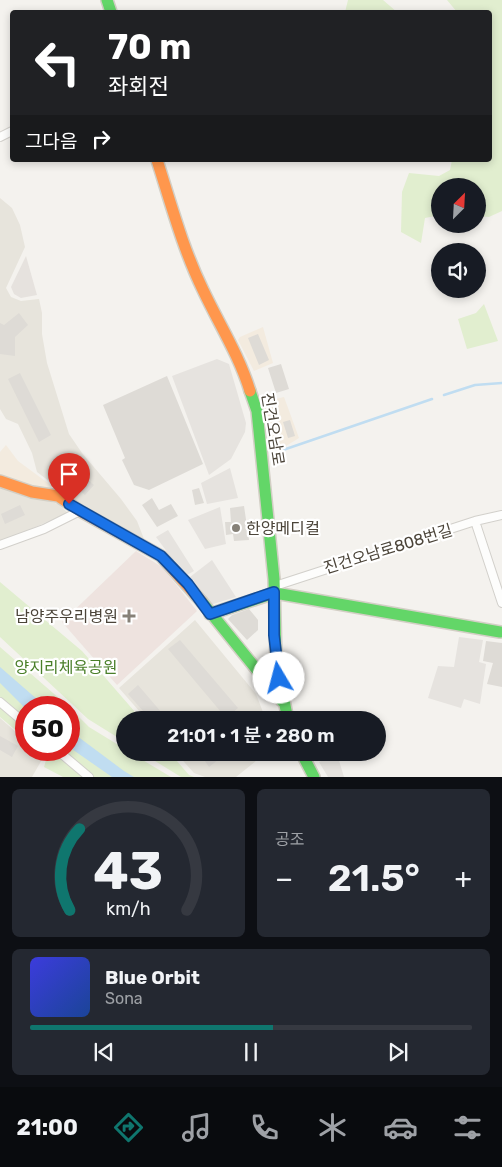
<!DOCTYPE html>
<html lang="ko">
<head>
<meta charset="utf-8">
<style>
	body { margin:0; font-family:Rubik,"Noto Sans KR",sans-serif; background:#242831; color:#f1f3f6; height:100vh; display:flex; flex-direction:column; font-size:19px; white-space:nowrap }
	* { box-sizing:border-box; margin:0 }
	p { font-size:16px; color:#9ea1a6 }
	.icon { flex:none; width:28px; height:28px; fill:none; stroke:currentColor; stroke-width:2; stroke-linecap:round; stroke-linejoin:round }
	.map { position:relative; height:777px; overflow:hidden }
	.side { display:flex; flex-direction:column; gap:12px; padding:12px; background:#0d0f14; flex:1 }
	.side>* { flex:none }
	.guide { position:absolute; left:10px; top:10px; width:482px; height:152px; border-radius:5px; box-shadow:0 2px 8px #0003; background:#202124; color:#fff; overflow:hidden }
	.needle { width:32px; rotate:24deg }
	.controls { position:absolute; left:431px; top:178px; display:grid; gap:10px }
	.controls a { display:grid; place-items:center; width:55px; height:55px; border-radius:50%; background:#171b24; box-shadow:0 2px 8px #0003; font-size:25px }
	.speed { position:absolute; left:15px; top:696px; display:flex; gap:10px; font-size:25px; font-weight:700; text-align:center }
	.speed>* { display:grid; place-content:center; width:65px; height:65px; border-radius:50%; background:#171b24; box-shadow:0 2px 8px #0003; line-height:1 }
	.speed .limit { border:8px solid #d22; background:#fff; color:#111 }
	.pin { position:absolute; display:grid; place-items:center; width:42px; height:42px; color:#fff; margin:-51px -21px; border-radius:50% 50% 50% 0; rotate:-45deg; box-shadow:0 0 5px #0007 }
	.pin .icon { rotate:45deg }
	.me { position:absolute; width:55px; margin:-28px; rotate:352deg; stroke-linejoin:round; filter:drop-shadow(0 0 4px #0008) }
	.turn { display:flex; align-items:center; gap:18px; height:105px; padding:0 15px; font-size:22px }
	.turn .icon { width:65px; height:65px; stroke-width:2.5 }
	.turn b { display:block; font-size:35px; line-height:42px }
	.then { display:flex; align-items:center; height:48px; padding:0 15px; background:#0003; gap:10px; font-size:19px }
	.big { font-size:38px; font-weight:600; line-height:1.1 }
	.side .tile { flex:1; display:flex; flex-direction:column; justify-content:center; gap:8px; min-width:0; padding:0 18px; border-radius:8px; background:#242831 }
	.side .dial { align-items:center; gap:0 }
	.dial svg { height:130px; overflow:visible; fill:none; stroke:#363941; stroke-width:7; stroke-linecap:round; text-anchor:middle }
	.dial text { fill:#f1f3f6; stroke:none }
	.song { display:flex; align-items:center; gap:15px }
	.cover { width:60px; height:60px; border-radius:8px; background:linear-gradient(135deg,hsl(240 70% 55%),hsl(220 70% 35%)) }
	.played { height:5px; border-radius:2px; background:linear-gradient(90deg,#0f766e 55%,#363941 55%) }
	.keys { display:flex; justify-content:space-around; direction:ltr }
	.heat { display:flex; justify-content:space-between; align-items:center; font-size:28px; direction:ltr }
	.side .tiles { flex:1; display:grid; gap:12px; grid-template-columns:1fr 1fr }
	.tile:last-child { grid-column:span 2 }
	.trip { position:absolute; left:116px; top:711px; width:270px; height:50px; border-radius:25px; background:#171b24; box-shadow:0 2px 8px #0003; font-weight:600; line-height:50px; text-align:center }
	.tab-bar { display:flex; height:80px; justify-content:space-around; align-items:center; background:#090b0e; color:#9ea1a6 }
	.tab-bar .icon { width:35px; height:35px }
	.tab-bar .current { color:#0f766e }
	.tab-bar b { font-size:22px; color:#f1f3f6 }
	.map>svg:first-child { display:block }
</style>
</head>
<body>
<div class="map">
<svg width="502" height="777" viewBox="0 0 502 777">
	<rect width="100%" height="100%" fill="#f4f2ee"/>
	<path fill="#e7e4dc" d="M 0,198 L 12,208 L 20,225 L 25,247 L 6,288 L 11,297 L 21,301 L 39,299 L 42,313 L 42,334 L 47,363 L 69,434 L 82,453 L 121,499 L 137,521 L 144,539 L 135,538 L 95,516 L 37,472 L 32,453 L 18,424 L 6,419 L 0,409 Z
		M 0,487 L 58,504 L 68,513 L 0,542 Z
		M 195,620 L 256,694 L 266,720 L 147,720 L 119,688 Z
		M 0,718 L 26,741 L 26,750 L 37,750 L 44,756 L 32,777 L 0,777 Z
		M 176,753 L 266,753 L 236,777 L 205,777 L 194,773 Z"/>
	<path fill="#f3ebdf" d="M 263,327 L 273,363 L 254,371 L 238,340 L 240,337 Z
		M 284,397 L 299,438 L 286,446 L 270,447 L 263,402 Z
		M 6,445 L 18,461 L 52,486 L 50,490 L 44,490 L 0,476 L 0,452 Z"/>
	<path fill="#e6e2de" d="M 26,256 L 37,295 L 21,298 L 14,294 L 11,287 Z"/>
	<path fill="#eee3df" d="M 136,551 L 162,567 L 197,611 L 117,685 L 62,622 Z"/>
	<path fill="#e1eecf" d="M 348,0 L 383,0 L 397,12 L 345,12 Z
		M 447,0 L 502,0 L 502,211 L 489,217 L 478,216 L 478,186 L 440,186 L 440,215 L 425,218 L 421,243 L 401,232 L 402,192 L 409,173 L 439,176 L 450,170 L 452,160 L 490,160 L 490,12 L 457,12 Z
		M 484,304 L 498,341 L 467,349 L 458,319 L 476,313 Z
		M 0,582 L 82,651 L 142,720 L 125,720 L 125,742 L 88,719 L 0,637 Z
		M 0,647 L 68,706 L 89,727 L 125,749 L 125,752 L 131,753 L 171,777 L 94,777 L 63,750 L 69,750 L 69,708 L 26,708 L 26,719 L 0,698 Z
		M 0,707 L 26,728 L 26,739 L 0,717 Z
		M 39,750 L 53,750 L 84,777 L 63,777 L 44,767 L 47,757 Z
		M 142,753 L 170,753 L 189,775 L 194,777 L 181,777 Z"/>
	<path fill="#e6e3df" d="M 217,359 L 229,364 L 246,423 L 245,432 L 231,459 L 209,475 L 172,376 Z
		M 230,468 L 238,498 L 207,504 L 201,483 Z
		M 220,507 L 226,544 L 205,549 L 188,520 Z
		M 168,530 L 194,571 L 185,576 L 156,537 Z
		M 212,560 L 236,597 L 210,605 L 190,577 Z
		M 459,637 L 483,640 L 479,662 L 486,664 L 480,704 L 464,699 L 461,708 L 428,698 L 438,666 L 454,667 Z
		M 337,754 L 344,777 L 328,777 L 319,762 Z"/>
	<path fill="#c0ddf1" d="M 0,667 L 46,707 L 26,709 L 0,683 Z
		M 69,730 L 124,771 L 134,777 L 112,777 L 69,747 Z"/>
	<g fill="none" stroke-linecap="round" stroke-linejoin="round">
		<path stroke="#c0ddf1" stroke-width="2.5" d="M 444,395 L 475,385 L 502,383
			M 283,450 L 432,399"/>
	</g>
	<path fill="#dedbd6" d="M 19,313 L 28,325 L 15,337 L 15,356 L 0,354 L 0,323 L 4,325 Z
		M 258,334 L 269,360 L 259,365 L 248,338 Z
		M 281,364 L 289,389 L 276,393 L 268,368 Z
		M 20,373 L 51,435 L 39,442 L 8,379 Z
		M 167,376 L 203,464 L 149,490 L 134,485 L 122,460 L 125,458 L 103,405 Z
		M 290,420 L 295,436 L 288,438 L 283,422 Z
		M 64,459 L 94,485 L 85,495 L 55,469 Z
		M 199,488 L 204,503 L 195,505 L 192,490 Z
		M 152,498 L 159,510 L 171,504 L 178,516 L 157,527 L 142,505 Z
		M 20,505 L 25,515 L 5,524 L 1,514 Z
		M 244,506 L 249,540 L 234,541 L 233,534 L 226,535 L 225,522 L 231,522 L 230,508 Z
		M 249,609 L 258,620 L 258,630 L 247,640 L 228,619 L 232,615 Z
		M 180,640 L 238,708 L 226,718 L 168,649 Z
		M 486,641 L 502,643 L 502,687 L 487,684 L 493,663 L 483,661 Z
		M 138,685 L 168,720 L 151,720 L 128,694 Z
		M 0,736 L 18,746 L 12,757 L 0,750 Z
		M 199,752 L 228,752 L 209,767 Z"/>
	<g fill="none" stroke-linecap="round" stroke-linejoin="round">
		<g stroke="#d2d0cb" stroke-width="10">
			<path id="street" d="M 0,137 L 12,131
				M 475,521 L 502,603
				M 0,545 L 44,529 L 80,511
				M 275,586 L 475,521 L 502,515
				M 0,702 L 26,724
				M 57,750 L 89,777"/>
		</g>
		<g stroke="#d3cfc5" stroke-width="14">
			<path id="fast" d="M 107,0 L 111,12
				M 250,391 L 257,411 L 274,579 L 276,661 L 288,720
				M 202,602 L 282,701
				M 210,614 L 275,593 L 500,632
				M 301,752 L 314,777"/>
		</g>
		<g stroke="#d3cfc5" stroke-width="14">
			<path id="slow" d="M 157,160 C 171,204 183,249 203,290 C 219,324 239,355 250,391
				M 0,481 L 32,492 L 58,496 L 80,511 L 161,556 L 202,602"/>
		</g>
		<use href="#street" stroke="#fdfdfc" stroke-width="8"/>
		<use href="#fast" stroke="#63d668" stroke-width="11"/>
		<use href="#slow" stroke="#ff974d" stroke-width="11"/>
	</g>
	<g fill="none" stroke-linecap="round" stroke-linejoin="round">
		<g stroke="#114b97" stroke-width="12">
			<path id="route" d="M 69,504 L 161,556 L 188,584 L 210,614 L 274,592 L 274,635 L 279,678"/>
		</g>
		<use href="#route" stroke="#1a73e8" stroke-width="9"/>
	</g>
	<g fill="#868178" stroke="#fff" stroke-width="2">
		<circle cx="236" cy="528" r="5"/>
		<path d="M126.5 608.5h5v5h5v5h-5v5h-5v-5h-5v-5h5z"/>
	</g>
	<g text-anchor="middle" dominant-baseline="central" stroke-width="4.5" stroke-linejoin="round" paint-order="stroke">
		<g font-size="16" fill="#4b4439" stroke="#fff">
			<text transform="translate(273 429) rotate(81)">진건오남로</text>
			<text transform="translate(388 549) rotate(-17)">진건오남로808번길</text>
		</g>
		<g font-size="16" fill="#4b4439" stroke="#fff" text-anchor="start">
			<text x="246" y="528">한양메디컬</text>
			<text x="118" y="616" text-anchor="end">남양주우리병원</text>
		</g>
		<g font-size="16" fill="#4a7f2a" stroke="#fff">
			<text x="66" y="667">양지리체육공원</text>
		</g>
	</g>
</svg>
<div class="controls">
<a><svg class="needle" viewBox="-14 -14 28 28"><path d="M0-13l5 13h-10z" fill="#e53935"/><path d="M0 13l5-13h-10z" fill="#9ea1a6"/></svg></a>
<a><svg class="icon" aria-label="sound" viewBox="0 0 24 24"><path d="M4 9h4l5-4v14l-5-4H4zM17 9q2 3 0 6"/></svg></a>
</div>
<div class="speed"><div class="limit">50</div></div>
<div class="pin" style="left:69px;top:504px;background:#d93025"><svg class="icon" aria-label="arrive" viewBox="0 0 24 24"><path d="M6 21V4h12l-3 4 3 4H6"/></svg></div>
<svg class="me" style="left:279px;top:678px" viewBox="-20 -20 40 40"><circle r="19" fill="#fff"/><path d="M0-13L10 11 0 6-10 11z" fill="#1a73e8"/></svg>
<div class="trip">21:01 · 1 분 · 280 m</div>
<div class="guide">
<div class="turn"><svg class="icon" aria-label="left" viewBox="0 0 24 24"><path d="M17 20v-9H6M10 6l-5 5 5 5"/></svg><div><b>70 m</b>좌회전</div></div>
<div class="then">그다음<svg class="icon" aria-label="right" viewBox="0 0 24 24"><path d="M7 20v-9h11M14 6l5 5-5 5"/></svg></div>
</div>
</div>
<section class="side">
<div class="tiles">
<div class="tile dial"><svg viewBox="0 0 100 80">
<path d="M14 69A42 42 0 1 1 86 69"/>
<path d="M14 69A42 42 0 0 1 20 19" stroke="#0f766e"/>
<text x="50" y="56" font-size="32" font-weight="700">43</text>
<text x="50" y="72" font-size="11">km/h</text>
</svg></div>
<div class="tile"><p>공조</p>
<div class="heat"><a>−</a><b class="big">21.5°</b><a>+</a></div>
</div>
<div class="tile">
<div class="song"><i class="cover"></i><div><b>Blue Orbit</b><p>Sona</p></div></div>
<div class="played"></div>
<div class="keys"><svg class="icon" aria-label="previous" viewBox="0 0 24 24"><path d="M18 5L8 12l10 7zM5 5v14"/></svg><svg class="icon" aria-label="pause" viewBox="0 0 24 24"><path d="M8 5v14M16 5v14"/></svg><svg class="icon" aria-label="next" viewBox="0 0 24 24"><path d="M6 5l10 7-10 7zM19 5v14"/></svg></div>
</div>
</div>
</section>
<nav class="tab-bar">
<b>21:00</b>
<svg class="icon current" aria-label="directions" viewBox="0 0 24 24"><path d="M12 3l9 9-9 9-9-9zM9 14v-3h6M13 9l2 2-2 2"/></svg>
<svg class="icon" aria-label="music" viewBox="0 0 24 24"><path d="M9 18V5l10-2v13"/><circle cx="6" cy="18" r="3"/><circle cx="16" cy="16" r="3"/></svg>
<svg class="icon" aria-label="phone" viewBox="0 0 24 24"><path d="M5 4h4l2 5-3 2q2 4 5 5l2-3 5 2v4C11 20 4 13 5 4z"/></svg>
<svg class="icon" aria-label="climate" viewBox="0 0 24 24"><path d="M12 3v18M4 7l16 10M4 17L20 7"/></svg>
<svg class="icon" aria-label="car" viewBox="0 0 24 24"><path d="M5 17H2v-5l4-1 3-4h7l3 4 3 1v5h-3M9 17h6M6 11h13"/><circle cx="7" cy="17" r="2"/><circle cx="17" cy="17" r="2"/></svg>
<svg class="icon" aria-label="filters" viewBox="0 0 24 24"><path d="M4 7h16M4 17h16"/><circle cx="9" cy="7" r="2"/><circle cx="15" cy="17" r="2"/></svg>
</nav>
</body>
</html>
